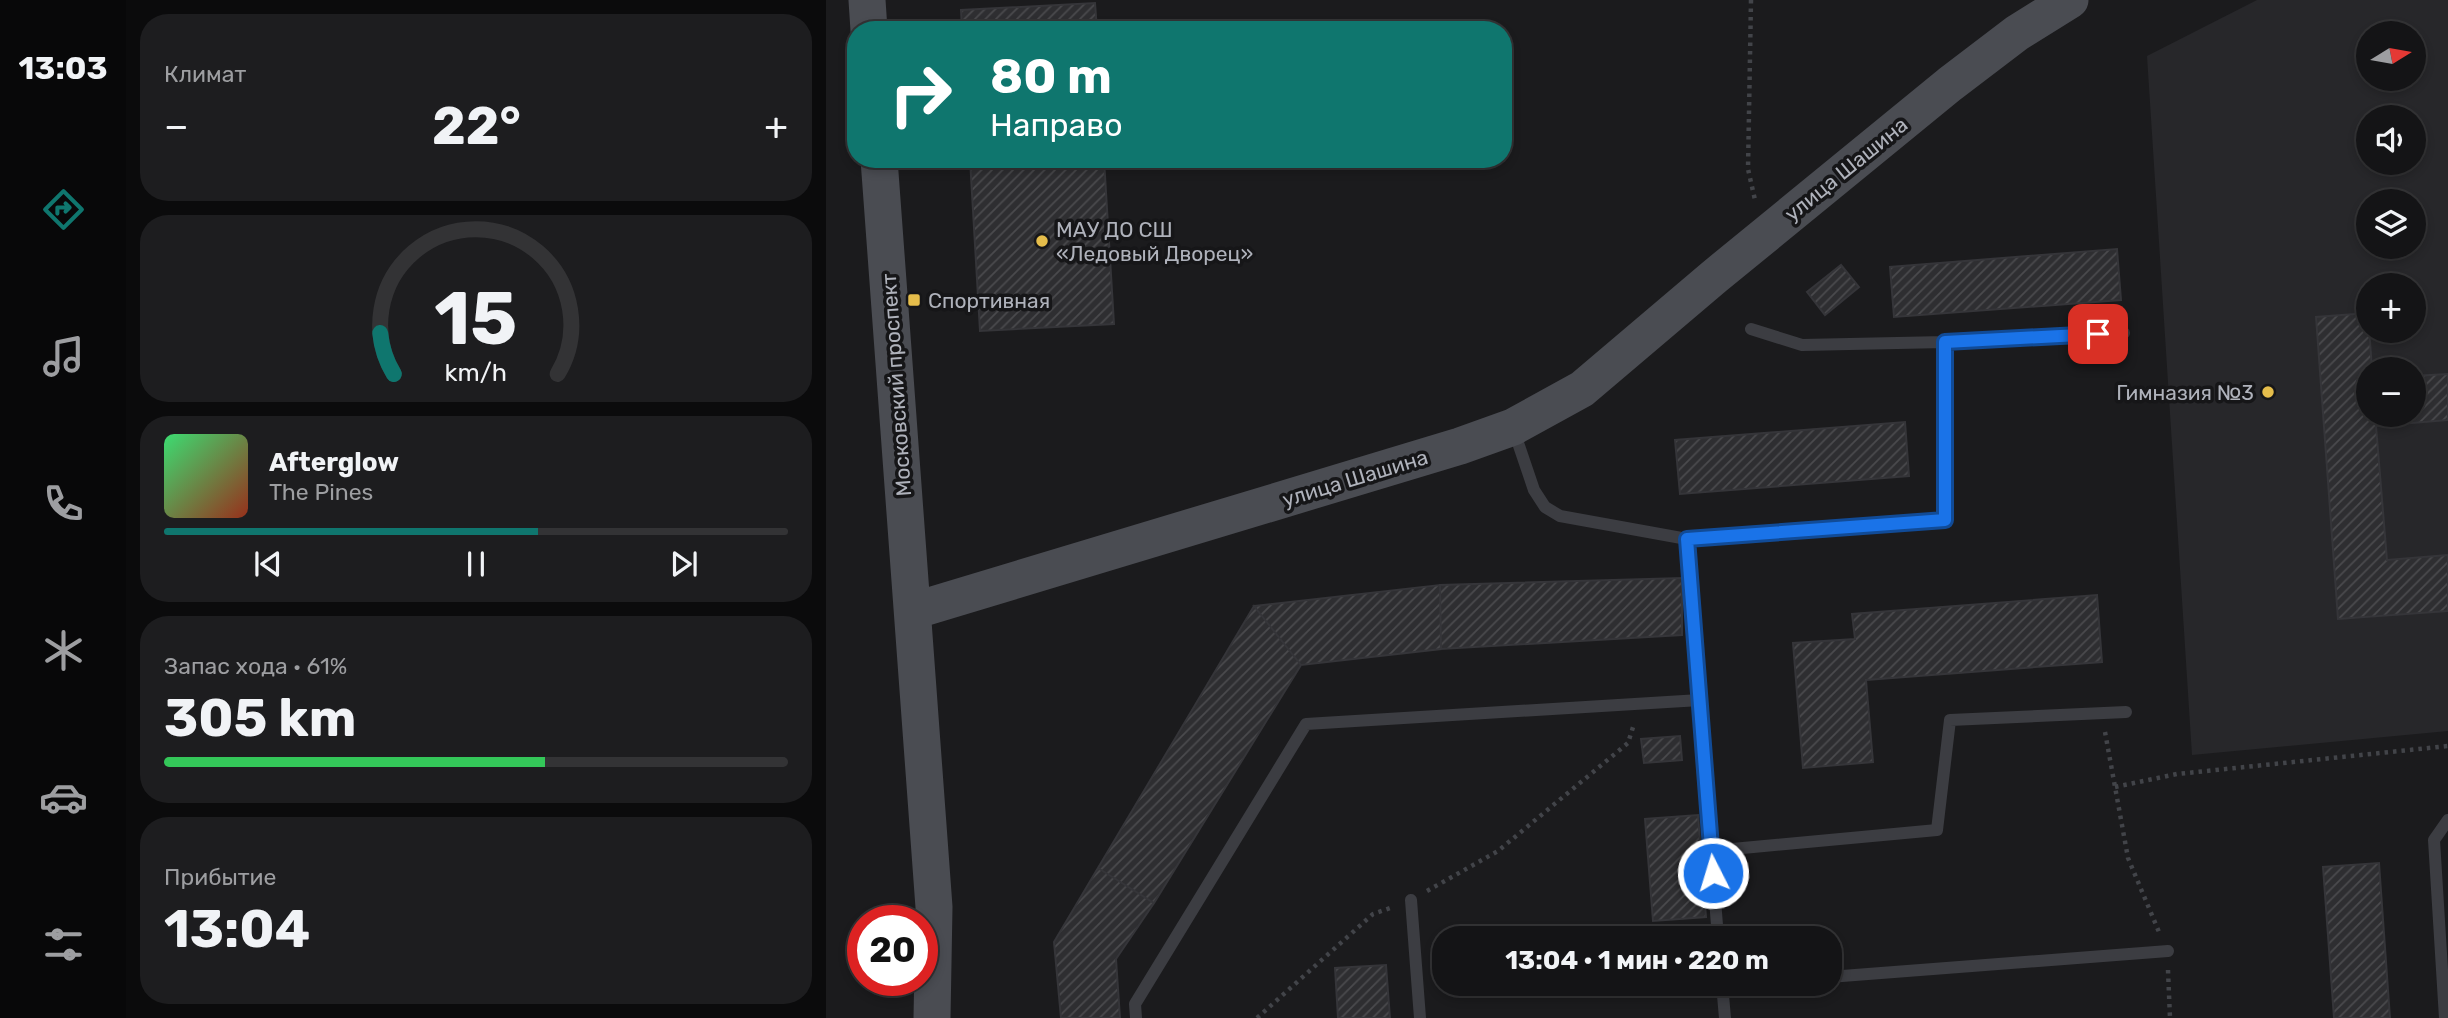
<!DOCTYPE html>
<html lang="ru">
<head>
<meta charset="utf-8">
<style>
	body { margin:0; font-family:Rubik,sans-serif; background:#1d1d1f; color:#f1f3f6; height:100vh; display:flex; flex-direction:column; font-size:26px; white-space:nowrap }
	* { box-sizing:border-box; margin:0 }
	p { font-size:23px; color:#9d9ea1 }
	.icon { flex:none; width:38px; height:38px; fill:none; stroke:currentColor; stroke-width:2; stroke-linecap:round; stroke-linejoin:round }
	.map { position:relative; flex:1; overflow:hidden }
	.panel { display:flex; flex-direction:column; gap:14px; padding:14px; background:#0b0b0c; width:700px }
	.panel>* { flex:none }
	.banner { position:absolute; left:21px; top:21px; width:665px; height:147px; border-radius:28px; box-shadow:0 4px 10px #0003,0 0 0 2px #333335; background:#0f766e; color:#fff; overflow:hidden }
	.needle { width:46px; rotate:79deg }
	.controls { position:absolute; left:1530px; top:21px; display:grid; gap:14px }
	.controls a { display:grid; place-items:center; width:70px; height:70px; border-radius:50%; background:#141416; box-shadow:0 4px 10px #0003,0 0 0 2px #333335; font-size:35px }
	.speed { position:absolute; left:21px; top:905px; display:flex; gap:14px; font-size:35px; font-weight:700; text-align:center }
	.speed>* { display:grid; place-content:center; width:91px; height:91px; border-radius:50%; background:#141416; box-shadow:0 4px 10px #0003,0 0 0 2px #333335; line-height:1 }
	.speed .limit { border:10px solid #d22; background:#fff; color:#111 }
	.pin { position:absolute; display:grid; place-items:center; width:60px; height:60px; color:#fff; margin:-30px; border-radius:14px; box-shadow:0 4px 10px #0006 }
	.me { position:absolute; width:77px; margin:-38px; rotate:355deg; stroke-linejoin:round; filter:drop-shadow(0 0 5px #0008) }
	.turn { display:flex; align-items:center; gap:24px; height:147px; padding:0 28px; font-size:32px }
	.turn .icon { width:91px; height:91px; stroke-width:2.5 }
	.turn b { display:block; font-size:49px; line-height:60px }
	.big { font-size:52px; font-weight:700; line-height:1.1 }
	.panel .tile { flex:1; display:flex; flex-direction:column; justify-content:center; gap:10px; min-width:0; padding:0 24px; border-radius:28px; background:#1d1d1f }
	.panel .dial { align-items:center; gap:0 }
	.dial svg { height:182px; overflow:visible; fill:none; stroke:#333335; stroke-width:7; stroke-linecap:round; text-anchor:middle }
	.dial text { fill:#f1f3f6; stroke:none }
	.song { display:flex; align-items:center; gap:21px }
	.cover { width:84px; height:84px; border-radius:10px; background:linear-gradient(135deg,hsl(140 70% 55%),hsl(10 70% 35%)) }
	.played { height:7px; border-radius:4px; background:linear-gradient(90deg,#0f766e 60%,#333335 60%) }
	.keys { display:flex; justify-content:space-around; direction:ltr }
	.heat { display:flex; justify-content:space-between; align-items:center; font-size:38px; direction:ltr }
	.charge { height:10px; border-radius:5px; background:linear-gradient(90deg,#34c759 61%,#333335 0) }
	.trip { position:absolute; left:606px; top:926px; width:410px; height:70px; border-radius:28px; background:#141416; box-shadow:0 4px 10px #0003,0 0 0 2px #333335; font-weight:700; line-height:70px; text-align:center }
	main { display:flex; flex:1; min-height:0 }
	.tab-bar { display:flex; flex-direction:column; width:126px; justify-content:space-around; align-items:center; background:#080809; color:#9d9ea1 }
	.tab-bar .icon { width:49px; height:49px }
	.tab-bar .on { color:#0f766e }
	.tab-bar b { font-size:32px; color:#f1f3f6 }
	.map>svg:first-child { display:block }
</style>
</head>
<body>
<main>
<nav class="tab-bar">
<b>13:03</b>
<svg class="icon on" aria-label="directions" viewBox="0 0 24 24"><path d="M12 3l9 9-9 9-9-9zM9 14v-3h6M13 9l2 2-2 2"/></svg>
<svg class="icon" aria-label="music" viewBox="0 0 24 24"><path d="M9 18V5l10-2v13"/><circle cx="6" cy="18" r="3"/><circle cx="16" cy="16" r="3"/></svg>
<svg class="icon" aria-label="phone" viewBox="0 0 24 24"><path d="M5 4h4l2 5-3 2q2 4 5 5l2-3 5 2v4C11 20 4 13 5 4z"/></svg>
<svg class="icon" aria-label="climate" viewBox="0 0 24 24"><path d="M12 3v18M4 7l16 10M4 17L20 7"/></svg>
<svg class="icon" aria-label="car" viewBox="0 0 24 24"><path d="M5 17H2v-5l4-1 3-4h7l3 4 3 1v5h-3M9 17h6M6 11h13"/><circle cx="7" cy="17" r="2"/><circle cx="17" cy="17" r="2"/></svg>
<svg class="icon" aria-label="filters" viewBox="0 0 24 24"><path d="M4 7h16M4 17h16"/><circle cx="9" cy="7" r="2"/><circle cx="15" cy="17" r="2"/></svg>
</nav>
<section class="panel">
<div class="tile"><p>Климат</p>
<div class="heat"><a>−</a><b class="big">22°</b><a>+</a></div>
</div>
<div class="tile dial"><svg viewBox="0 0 100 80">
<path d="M14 69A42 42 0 1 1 86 69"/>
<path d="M14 69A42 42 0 0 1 8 51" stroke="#0f766e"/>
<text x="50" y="56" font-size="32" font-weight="700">15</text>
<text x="50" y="72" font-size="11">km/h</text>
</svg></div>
<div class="tile">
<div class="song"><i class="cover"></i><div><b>Afterglow</b><p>The Pines</p></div></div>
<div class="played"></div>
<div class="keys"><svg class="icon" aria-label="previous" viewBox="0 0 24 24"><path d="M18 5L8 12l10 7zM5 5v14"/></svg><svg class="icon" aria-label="pause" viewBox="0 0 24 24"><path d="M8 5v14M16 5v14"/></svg><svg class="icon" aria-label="next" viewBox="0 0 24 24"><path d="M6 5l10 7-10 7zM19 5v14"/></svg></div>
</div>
<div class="tile"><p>Запас хода · 61%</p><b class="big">305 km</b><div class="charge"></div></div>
<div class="tile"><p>Прибытие</p><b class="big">13:04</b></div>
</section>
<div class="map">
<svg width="1622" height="1018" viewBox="0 0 1622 1018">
	<defs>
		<pattern id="building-hatch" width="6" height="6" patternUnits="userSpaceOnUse" patternTransform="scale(1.75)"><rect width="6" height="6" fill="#2e2e31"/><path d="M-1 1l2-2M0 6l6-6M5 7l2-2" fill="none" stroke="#4a4a4d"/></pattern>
	</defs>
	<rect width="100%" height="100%" fill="#1b1b1d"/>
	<path fill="#27272a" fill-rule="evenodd" d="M 1431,0 L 1622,0 L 1622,731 L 1366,755 L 1321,56 ZM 1542,33 L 1587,33 L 1587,79 L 1542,79 ZM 1542,117 L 1587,117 L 1587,163 L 1542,163 ZM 1542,201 L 1587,201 L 1587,247 L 1542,247 ZM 1542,285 L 1587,285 L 1587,331 L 1542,331 ZM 1542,369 L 1587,369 L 1587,415 L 1542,415 Z"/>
	<path fill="url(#building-hatch)" stroke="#353539" stroke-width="2" d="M 269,3 L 271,30 L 136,30 L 135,10 Z
		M 144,159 L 278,159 L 288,324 L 154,331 Z
		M 1291,249 L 1295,300 L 1068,317 L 1064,267 Z
		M 1015,265 L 1033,287 L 999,315 L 981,292 Z
		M 1542,313 L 1546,369 L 1542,369 L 1542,415 L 1587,415 L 1587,376 L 1622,374 L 1622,420 L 1550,426 L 1561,560 L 1622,555 L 1622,611 L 1512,619 L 1490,317 Z
		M 1079,422 L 1083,476 L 854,494 L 849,440 Z
		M 856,578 L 856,635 L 615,649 L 614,585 Z
		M 614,585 L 615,649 L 475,665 L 428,606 Z
		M 1271,595 L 1276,662 L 1040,680 L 1047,762 L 977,768 L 967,643 L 1029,639 L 1026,614 Z
		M 428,606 L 475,665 L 328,903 L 272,868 Z
		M 854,736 L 856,760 L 818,763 L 815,739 Z
		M 872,815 L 880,917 L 827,921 L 819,819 Z
		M 1553,863 L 1564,1018 L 1508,1018 L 1497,867 Z
		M 272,868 L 328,903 L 290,959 L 294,1018 L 235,1018 L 228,942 Z
		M 560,965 L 564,1018 L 512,1018 L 509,968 Z"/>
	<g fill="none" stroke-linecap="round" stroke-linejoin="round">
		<path stroke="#424449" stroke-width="4.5" stroke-dasharray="3.5 5" stroke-linecap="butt" d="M 925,0 L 922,169 L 929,200
			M 1279,732 L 1302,858 L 1333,932
			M 1289,787 L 1351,774 L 1622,746
			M 601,891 L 672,851 L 802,743 L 808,724
			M 1342,970 L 1344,1018
			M 431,1018 L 547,914 L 567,907"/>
		<path stroke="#3c3d42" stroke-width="12" d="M 925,329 L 976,345 L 1119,342 L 1298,333
			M 688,431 L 708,490 L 719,507 L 734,516 L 861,539 L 1119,520 L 1119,342
			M 861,539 L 892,938
			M 885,851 L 1111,830 L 1124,720 L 1300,712
			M 585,900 L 594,1018
			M 1003,977 L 1342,951
			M 896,984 L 899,1018
			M 896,985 L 920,984
			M 310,1018 L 309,1004 L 480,724 L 874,700
			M 1619,1018 L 1608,840 L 1622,820"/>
		<path stroke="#4a4c52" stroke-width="37" d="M 41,0 L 43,30
			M 53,159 L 108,907 L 106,1018
			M 87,611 L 634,446 L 687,427 L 756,389 L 888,277 L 1124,84 L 1191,33 L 1244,0"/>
	</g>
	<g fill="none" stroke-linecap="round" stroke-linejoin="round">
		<g stroke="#114b97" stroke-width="18">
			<path id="route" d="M 887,873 L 861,539 L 1119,520 L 1119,342 L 1272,334"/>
		</g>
		<use href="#route" stroke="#1a73e8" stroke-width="12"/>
	</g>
	<g fill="#e5bd4b" stroke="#161618" stroke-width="2.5">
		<circle cx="216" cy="241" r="7"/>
		<rect x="81" y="293" width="14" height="14" rx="3.5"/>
		<circle cx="1442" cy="392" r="7"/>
	</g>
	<g text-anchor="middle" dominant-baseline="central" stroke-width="7" stroke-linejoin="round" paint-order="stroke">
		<g font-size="21" fill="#afb2bb" stroke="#161618">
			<text transform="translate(1020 169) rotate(-39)">улица Шашина</text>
			<text transform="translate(70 385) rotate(-94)">Московский проспект</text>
			<text transform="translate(529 478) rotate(-17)">улица Шашина</text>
		</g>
		<g font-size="21" fill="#afb2bb" stroke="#161618" text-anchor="start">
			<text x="230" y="229">МАУ ДО СШ<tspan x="230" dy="24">«Ледовый Дворец»</tspan></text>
			<text x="102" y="300">Спортивная</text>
			<text x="1428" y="392" text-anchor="end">Гимназия №3</text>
		</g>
	</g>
</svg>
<div class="controls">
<a><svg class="needle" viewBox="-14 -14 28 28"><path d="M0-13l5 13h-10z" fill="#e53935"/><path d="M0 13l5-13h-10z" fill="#9d9ea1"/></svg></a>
<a><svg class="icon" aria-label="sound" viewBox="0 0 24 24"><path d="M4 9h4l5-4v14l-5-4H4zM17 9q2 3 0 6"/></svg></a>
<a><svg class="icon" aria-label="layers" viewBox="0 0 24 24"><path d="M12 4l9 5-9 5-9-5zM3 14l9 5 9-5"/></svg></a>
<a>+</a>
<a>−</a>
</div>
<div class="speed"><div class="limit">20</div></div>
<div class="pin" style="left:1272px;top:334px;background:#d93025"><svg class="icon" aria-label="arrive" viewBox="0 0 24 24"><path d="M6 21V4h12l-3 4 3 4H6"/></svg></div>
<svg class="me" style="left:887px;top:873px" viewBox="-20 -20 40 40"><circle r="17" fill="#1a73e8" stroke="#fff" stroke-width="3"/><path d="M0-11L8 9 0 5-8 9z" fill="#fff"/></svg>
<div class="trip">13:04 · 1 мин · 220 m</div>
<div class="banner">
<div class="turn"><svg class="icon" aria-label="right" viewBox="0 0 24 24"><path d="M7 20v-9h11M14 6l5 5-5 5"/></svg><div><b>80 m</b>Направо</div></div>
</div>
</div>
</main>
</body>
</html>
